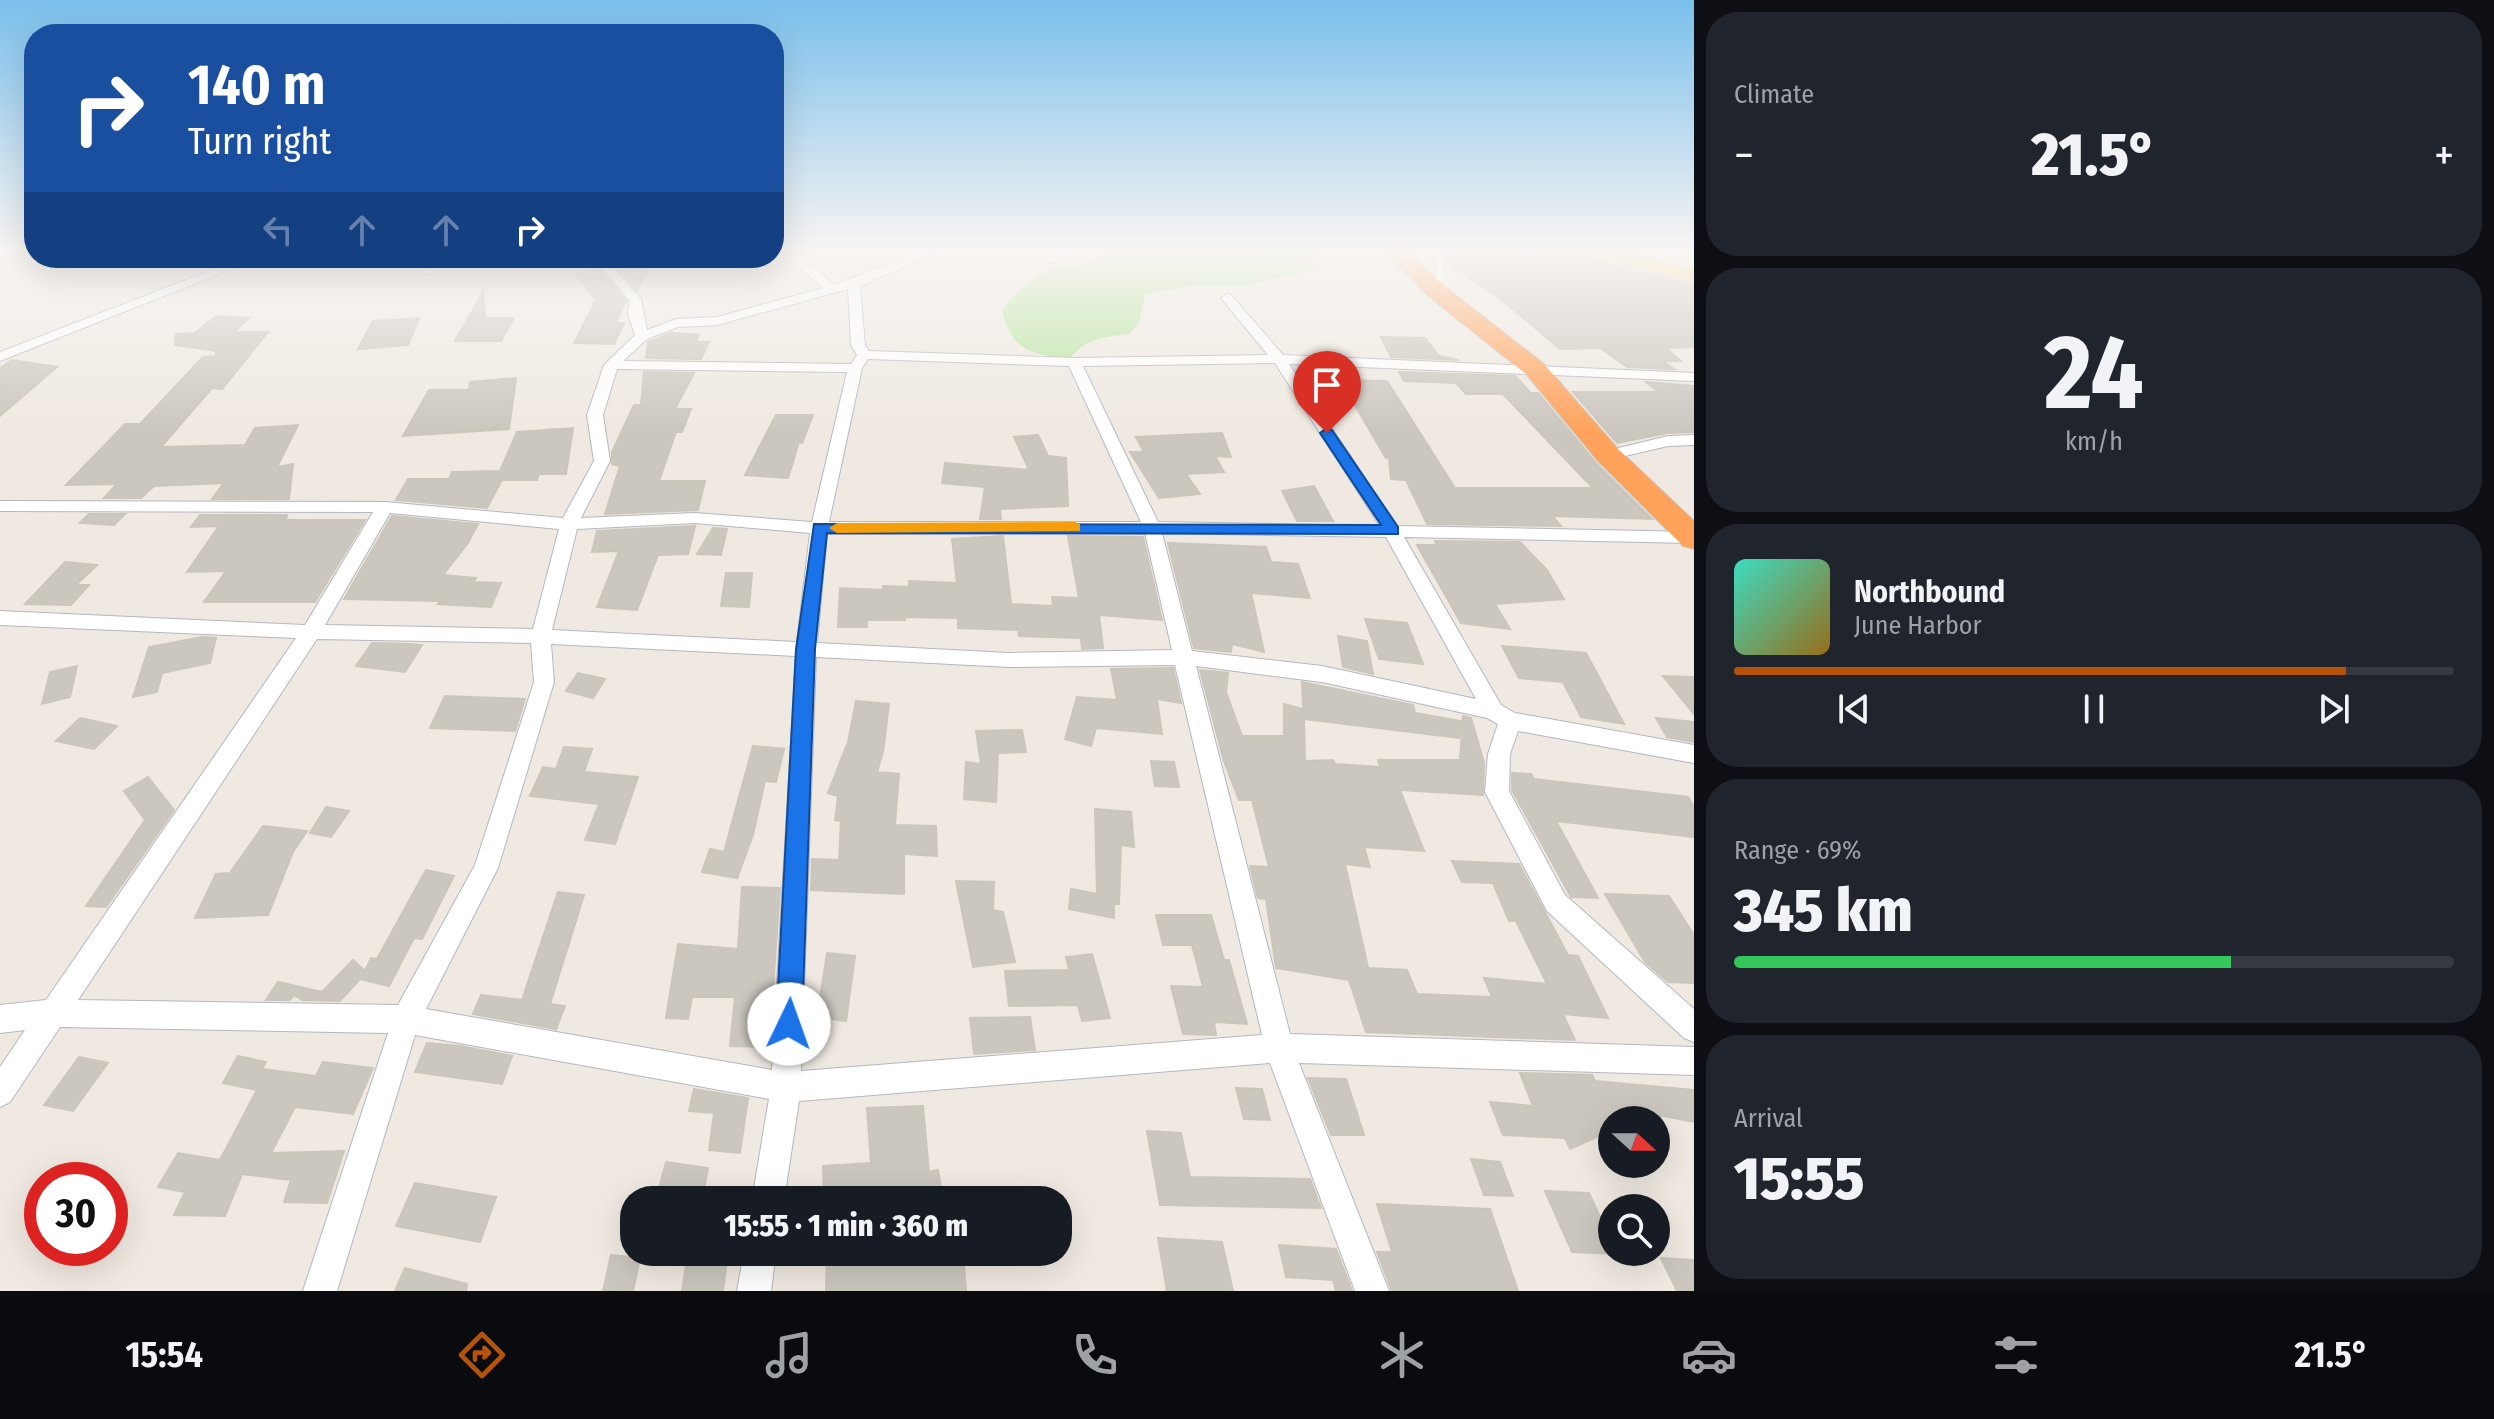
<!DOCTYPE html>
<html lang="en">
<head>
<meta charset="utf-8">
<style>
	body { margin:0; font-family:"Fira Sans Condensed",sans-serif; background:#20242c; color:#f1f3f6; height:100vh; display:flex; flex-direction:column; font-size:30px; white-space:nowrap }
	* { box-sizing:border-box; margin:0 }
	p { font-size:26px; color:#9ea1a6 }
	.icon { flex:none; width:44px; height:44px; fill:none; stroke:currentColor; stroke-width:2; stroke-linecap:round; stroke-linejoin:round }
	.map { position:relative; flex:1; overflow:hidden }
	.sheet { display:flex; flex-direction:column; gap:12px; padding:12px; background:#0d0f14; width:800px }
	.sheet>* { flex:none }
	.top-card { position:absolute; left:24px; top:24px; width:760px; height:244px; border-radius:32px; box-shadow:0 8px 32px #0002; background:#1a4fa0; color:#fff; overflow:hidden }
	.needle { width:52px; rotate:111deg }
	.fabs { position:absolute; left:1598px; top:1106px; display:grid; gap:16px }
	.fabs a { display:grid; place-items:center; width:72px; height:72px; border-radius:50%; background:#171b24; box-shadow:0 8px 32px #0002; font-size:40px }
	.speed { position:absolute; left:24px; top:1162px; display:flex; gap:16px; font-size:40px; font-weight:700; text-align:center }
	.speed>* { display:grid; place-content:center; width:104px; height:104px; border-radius:50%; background:#171b24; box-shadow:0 8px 32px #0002; line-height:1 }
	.speed .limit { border:12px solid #d22; background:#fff; color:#111 }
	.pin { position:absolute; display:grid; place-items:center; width:68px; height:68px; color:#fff; margin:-82px -34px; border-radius:50% 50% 50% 0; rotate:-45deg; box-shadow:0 0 8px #0007 }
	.pin .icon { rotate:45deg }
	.me { position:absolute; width:88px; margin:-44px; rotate:3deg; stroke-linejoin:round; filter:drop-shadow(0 0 6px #0008) }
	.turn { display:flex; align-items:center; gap:28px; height:168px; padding:0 32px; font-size:36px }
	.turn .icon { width:104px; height:104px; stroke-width:2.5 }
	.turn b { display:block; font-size:56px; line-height:68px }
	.lanes { display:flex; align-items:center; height:76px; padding:0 32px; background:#0003; justify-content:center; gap:40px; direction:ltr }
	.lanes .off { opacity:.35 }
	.big { font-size:60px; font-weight:800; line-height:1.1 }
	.sheet .tile { flex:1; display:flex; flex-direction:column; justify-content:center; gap:12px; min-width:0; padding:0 28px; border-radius:32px; background:#20242c }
	.sheet .dial { align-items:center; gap:0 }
	.dial b { font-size:104px; line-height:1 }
	.song { display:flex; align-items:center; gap:24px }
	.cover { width:96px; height:96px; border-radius:12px; background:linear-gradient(135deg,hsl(170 70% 55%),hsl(40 70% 35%)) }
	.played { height:8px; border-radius:4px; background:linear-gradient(90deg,#b45309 85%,#363941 85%) }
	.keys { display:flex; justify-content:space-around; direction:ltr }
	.heat { display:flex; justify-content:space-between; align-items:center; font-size:44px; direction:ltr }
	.charge { height:12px; border-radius:6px; background:linear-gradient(90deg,#34c759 69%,#363941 0) }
	.trip { position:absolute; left:620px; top:1186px; width:452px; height:80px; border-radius:32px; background:#171b24; box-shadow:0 8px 32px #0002; font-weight:800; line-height:80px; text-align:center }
	.menu { display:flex; height:128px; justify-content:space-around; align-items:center; background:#090b0e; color:#9ea1a6 }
	.menu .icon { width:56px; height:56px }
	.menu .on { color:#b45309 }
	.menu b { font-size:36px; color:#f1f3f6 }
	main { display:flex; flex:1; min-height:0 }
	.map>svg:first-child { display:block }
</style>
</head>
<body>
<main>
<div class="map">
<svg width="1694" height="1291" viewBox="0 0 1694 1291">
	<rect width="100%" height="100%" fill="#efe9e1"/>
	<path fill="#b6e59e" d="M 1318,250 L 1317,268 L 1251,285 L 1191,286 L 1145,294 L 1139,323 L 1129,334 C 1105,337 1084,338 1070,359 C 1032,354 1012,353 1002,310 L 1023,286 L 1045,272 L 1082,265 L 1110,251 Z"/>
	<path fill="#cbc7bf" stroke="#cbc5ba" stroke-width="2" d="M 1447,250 L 1575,250 L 1579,257 L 1694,284 L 1694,347 L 1666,348 L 1681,361 L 1663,361 L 1674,369 L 1627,367 L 1600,348 L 1560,349 L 1508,305 L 1446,261 Z
		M 645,258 L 655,258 L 637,290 L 615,265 Z
		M 598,269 L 626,301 L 616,323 L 624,323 L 614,344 L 574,343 L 596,300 L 575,274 Z
		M 483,292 L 485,318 L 514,318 L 501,341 L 455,341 Z
		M 216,316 L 250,318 L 233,332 L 268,332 L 222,389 L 212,388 L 161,447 L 245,445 L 255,428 L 298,425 L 277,467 L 293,464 L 289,499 L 212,499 L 224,483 L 154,486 L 141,498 L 104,498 L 117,484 L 66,485 L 125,424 L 140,424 L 203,357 L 216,356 L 216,351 L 175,345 L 176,334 L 195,333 Z
		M 419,318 L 408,345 L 358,349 L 373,321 Z
		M 671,333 L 699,335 L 696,342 L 709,342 L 701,359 L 646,358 L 648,342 Z
		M 1381,337 L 1425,338 L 1439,356 L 1459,360 L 1391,357 Z
		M 12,360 L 57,367 L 0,416 L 0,368 Z
		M 644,372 L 694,373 L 675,409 L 691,409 L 682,432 L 676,432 L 659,481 L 705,481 L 698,510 L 605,514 L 620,466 L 612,464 L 612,452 L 634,405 L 641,405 Z
		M 1399,372 L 1515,376 L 1531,393 L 1538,393 L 1596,463 L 1652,519 L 1552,516 L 1561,526 L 1427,524 L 1406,480 L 1391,479 L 1389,458 L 1386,458 L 1340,380 L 1387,381 L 1455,488 L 1593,488 L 1503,394 L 1466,394 L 1456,383 L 1404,381 Z
		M 516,378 L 509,429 L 403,436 L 429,390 L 469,390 L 470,382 Z
		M 1646,382 L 1694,386 L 1694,432 L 1667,433 L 1617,443 L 1573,392 L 1659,392 Z
		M 776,415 L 813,415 L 802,443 L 799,442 L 788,478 L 745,475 Z
		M 573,428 L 566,474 L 539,474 L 537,480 L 502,480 L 487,508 L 396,500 L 408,479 L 449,479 L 452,472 L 500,471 L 517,432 Z
		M 1222,433 L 1231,457 L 1215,456 L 1224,472 L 1186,474 L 1200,494 L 1159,498 L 1130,452 L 1144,452 L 1136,437 Z
		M 1038,435 L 1048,456 L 1066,458 L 1068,506 L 1000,509 L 1001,519 L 980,519 L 985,487 L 942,483 L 945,463 L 1029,470 L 1014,437 Z
		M 1314,486 L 1333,521 L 1297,521 L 1282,491 Z
		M 89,514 L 125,514 L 114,525 L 80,523 Z
		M 200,515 L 287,515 L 286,520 L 365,520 L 315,602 L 204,602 L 226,571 L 187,572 L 219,526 L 191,527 Z
		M 392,516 L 478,524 L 468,543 L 443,575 L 476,578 L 473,582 L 501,583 L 491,607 L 438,604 L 440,601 L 344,599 Z
		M 695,526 L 688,554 L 658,555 L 637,610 L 597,607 L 619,551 L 592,552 L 597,531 Z
		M 713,528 L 727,529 L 721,555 L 697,554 Z
		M 1003,536 L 1011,604 L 1053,606 L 1052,597 L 1079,598 L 1068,536 L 1143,537 L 1162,620 L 1099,615 L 1103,648 L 1082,649 L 1081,638 L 1019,636 L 1018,630 L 958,628 L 958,618 L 904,617 L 905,620 L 867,620 L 867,627 L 838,627 L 840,588 L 883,590 L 883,586 L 909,587 L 909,581 L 957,583 L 952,539 Z
		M 1435,541 L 1520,542 L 1547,570 L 1564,599 L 1495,604 L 1510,629 L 1461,623 L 1417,545 L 1437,545 Z
		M 1168,543 L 1266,547 L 1271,562 L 1298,564 L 1310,598 L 1251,593 L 1264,652 L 1232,644 L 1231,652 L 1194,648 Z
		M 65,562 L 97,565 L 76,585 L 89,585 L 71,605 L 25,604 Z
		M 726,573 L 752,573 L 749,607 L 721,606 Z
		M 1365,619 L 1407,623 L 1423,664 L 1379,659 Z
		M 1338,636 L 1367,641 L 1373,674 L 1343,667 Z
		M 202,637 L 216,638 L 210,663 L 162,673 L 157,692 L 133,697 L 149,647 Z
		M 372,643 L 409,644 L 422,645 L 405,672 L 356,666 Z
		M 1502,646 L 1586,653 L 1624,724 L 1581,717 L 1563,682 L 1519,678 Z
		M 77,666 L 70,697 L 42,704 L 50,672 Z
		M 1173,668 L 1181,703 L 1157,699 L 1162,734 L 1096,728 L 1091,746 L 1065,739 L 1077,697 L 1117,700 L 1111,669 Z
		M 1200,670 L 1228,673 L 1226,692 L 1242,736 L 1284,736 L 1284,704 L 1303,709 L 1302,682 L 1413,705 L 1415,713 L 1461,721 L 1459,738 L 1304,719 L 1305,761 L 1333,760 L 1335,764 L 1380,767 L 1378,760 L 1460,760 L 1463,716 L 1471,718 L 1484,763 L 1483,795 L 1400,790 L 1424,851 L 1364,847 L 1370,867 L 1345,864 L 1368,968 L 1407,970 L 1417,994 L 1492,997 L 1484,978 L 1547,984 L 1516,921 L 1509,921 L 1493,883 L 1462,882 L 1452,861 L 1519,864 L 1568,955 L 1578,956 L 1608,1018 L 1563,1014 L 1575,1040 L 1366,1032 L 1349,980 L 1276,968 L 1266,899 L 1258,898 L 1250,866 L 1269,867 L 1252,800 L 1239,800 L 1224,761 Z
		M 578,673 L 605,679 L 593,698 L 566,691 Z
		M 1663,676 L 1694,677 L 1694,714 Z
		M 445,696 L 525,699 L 515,731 L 430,728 Z
		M 856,701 L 889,704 L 883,752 L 877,772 L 899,774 L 895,825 L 936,826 L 937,856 L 904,854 L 904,894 L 811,890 L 812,859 L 839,860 L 841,821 L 835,820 L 838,796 L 828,793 L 848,742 Z
		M 80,718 L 117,726 L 94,749 L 56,741 Z
		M 1656,718 L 1694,722 L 1694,742 L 1667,737 Z
		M 1022,730 L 1026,752 L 998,753 L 996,802 L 964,799 L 966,762 L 981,764 L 976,731 Z
		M 753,746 L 784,749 L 776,782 L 765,781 L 753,835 L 737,878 L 702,872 L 710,849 L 724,852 Z
		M 564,747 L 592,749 L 584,772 L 638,777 L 615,844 L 585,840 L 599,804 L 530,796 L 543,767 L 556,769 Z
		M 1151,761 L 1174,762 L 1179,787 L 1155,786 Z
		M 1512,773 L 1531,774 L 1534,779 L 1688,797 L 1694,807 L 1694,837 L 1556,821 L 1598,898 L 1571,897 L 1512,790 Z
		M 148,777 L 174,810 L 106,907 L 86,906 L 145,820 L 124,791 Z
		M 326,807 L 349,811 L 331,837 L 310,833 Z
		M 1095,809 L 1131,812 L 1134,847 L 1121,845 L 1119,904 L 1114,904 L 1114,918 L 1069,909 L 1071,889 L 1097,894 Z
		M 263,826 L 307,831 L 293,852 L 268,915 L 195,918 L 216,874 L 230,873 Z
		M 426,870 L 454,876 L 422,939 L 414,938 L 389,986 L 360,979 L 340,1001 L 302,1000 L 294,995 L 290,1000 L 266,1000 L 278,982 L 322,992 L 353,960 L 365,971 L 371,958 L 377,959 Z
		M 956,881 L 994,882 L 993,910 L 1003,912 L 1015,962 L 973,967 Z
		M 742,887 L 780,888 L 769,1047 L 730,1046 L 735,997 L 692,997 L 688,1019 L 666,1018 L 678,944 L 738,949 Z
		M 558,892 L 584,895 L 550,1004 L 565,1006 L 556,1029 L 473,1014 L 481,995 L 522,1000 Z
		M 1605,894 L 1669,896 L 1694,935 L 1694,983 L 1668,982 L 1645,962 Z
		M 1156,915 L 1211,915 L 1224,960 L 1229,960 L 1247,1024 L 1214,1022 L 1216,1035 L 1183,1034 L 1171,986 L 1203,987 L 1192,945 L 1163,945 Z
		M 827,953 L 855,956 L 846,1021 L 817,1017 Z
		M 1092,954 L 1110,1018 L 1082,1021 L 1078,1005 L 1009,1006 L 1005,971 L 1069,970 L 1066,957 Z
		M 1030,1017 L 1035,1050 L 974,1054 L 970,1018 Z
		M 427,1043 L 460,1046 L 512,1056 L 502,1084 L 415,1072 Z
		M 238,1056 L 266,1062 L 262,1069 L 316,1076 L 323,1062 L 373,1068 L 353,1114 L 295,1107 L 271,1153 L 344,1151 L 327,1203 L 284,1202 L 291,1180 L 242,1174 L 225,1216 L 174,1215 L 185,1192 L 158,1187 L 178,1153 L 220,1160 L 257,1090 L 223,1083 Z
		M 79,1057 L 108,1063 L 73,1111 L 44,1105 Z
		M 1520,1073 L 1592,1075 L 1595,1081 L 1694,1090 L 1694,1122 L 1659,1115 L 1662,1120 L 1612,1120 L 1612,1130 L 1570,1149 L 1565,1138 L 1503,1135 L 1490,1102 L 1533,1106 Z
		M 1308,1078 L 1346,1079 L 1364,1135 L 1331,1135 Z
		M 1236,1088 L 1262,1089 L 1270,1120 L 1244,1119 Z
		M 694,1089 L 748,1098 L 740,1153 L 709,1150 L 714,1113 L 689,1111 Z
		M 923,1106 L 929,1172 L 938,1170 L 943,1200 L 824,1200 L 823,1166 L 871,1163 L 867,1108 Z
		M 1147,1131 L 1181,1133 L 1190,1177 L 1310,1179 L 1321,1208 L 1160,1205 Z
		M 1471,1159 L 1500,1162 L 1513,1196 L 1484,1195 Z
		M 666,1162 L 708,1168 L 702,1200 L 656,1200 Z
		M 415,1183 L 496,1197 L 480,1242 L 396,1226 Z
		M 1545,1191 L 1589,1193 L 1612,1243 L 1612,1252 L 1617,1254 L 1572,1252 Z
		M 1377,1204 L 1490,1209 L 1518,1291 L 1392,1291 L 1377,1252 L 1392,1252 Z
		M 1158,1238 L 1222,1242 L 1233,1291 L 1167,1291 Z
		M 1279,1245 L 1336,1249 L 1352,1291 L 1336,1291 L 1333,1280 L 1286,1277 Z
		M 688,1252 L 728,1252 L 723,1291 L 682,1291 Z
		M 827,1252 L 963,1252 L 966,1291 L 826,1291 Z
		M 611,1255 L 640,1258 L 633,1291 L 603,1291 Z
		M 1661,1258 L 1694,1260 L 1694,1291 L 1677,1291 Z
		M 405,1268 L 467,1284 L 466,1291 L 395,1291 Z"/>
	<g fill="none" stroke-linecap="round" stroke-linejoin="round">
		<g stroke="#b4b7c1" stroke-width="8">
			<path id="lane" d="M 1435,290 L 1441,275 L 1438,253 L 1441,250"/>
		</g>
		<g stroke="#b4b7c1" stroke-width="2">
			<path id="street" d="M 0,250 L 17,250 L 0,258 Z
				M 780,250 L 794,250 L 834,285 L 925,250 L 942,250 L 860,286 L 865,345 L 869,351 L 1074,358 L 1268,355 L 1221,298 L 1227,294 L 1231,295 L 1283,355 L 1694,373 L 1694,381 L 1289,364 L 1397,526 L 1694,532 L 1692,543 L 1404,537 L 1501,705 L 1515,713 L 1694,745 L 1694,763 L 1518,731 L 1510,754 L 1509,791 L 1565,895 L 1694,1009 L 1694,1042 L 1684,1038 L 1547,911 L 1485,792 L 1488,754 L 1498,724 L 1487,718 L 1322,682 L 1196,666 L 1290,1034 L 1694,1047 L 1694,1075 L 1299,1063 L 1389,1291 L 1355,1291 L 1270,1063 L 799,1101 L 784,1200 L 752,1200 L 769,1099 L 415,1035 L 337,1291 L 303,1291 L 388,1033 L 60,1027 L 10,1102 L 0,1107 L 0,1067 L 25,1030 L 0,1033 L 0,1005 L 46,1000 L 296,638 L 0,625 L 0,611 L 305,625 L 373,512 L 0,511 L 0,501 L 385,502 L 563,518 L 594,461 L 587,415 L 604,365 L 635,335 L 628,314 L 629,300 L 593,258 L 605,258 L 641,299 L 647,330 L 676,319 L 717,317 L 823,288 ZM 848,289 L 851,345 L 857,355 L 851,364 L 623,361 L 647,339 L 678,327 L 717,325 ZM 868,359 L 1069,366 L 1141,522 L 829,522 L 862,368 ZM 1275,363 L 1380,526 L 1158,522 L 1083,366 ZM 617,369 L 847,372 L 812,522 L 695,513 L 581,518 L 610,461 L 603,415 ZM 390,513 L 559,529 L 533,629 L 325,625 ZM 695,523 L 810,533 L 797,642 L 552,630 L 577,529 ZM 1145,533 L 1172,650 L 1009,653 L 817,643 L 827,534 ZM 1162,533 L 1386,537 L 1476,699 L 1322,666 L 1192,651 ZM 317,639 L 531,643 L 534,682 L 475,865 L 398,1005 L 78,1000 ZM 551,644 L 796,656 L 772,1070 L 426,1009 L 498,868 L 554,682 ZM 816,657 L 1009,667 L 1175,665 L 1262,1035 L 801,1071 Z
				M 1057,250 L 1072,250 L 1053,263 L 1045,263 L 1045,257 Z
				M 1670,250 L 1682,250 L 1669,272 L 1661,272 L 1659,269 Z
				M 243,258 L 260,258 L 0,361 L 0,352 Z
				M 413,258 L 425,258 L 432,271 L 430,274 L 422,274 Z
				M 1694,435 L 1694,445 L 1668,446 L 1608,460 L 1600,455 L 1602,452 L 1668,436 Z
				M 744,1252 L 776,1252 L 771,1291 L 737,1291 Z"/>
		</g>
		<g stroke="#c9c9c9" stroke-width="2">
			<path id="primary" d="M 1578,250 L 1613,250 L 1694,269 L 1694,281 L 1580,254 Z"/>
		</g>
		<g stroke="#c9c9c9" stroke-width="2">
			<path id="highway" d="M 1383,250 L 1406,250 L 1443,285 L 1544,364 L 1618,449 L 1694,521 L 1694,549 L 1683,546 L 1598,461 L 1526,374 L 1427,295 Z"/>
		</g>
		<use href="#lane" stroke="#fff" stroke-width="7"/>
		<use href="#street" fill="#fff" fill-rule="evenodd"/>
		<use href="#primary" fill="#f2d163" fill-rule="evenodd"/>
		<use href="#highway" fill="#ffa35c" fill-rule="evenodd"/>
	</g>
	<linearGradient id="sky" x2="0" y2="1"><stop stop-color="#7abfeb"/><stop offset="0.58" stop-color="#f8f5f2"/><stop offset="1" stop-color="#f8f5f2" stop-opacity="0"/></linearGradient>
	<rect width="1694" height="431" fill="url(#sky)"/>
	<path fill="#1a73e8" stroke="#114b97" stroke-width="2" d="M 1327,428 L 1332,430 L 1398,527 L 1398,534 L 827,533 L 815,649 L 802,1024 L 798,1033 L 789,1037 L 780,1033 L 776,1024 L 796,649 L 814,524 L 1381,525 L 1320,433 Z"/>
	<path fill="#f59e0b" d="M 1075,522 L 1080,524 L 1080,531 L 837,533 L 829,528 L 837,523 Z"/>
</svg>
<div class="fabs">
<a><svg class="needle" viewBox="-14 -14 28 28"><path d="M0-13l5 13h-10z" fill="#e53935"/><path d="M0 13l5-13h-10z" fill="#9ea1a6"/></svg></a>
<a><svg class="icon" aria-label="search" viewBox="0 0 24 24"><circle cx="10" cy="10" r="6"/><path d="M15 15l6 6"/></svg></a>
</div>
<div class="speed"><div class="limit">30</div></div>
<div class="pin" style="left:1327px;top:433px;background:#d93025"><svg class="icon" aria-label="arrive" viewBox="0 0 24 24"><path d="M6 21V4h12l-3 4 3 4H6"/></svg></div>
<svg class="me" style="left:789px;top:1024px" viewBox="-20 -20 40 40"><circle r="19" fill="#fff"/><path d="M0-13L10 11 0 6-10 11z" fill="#1a73e8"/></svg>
<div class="trip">15:55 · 1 min · 360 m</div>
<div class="top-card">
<div class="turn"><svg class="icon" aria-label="right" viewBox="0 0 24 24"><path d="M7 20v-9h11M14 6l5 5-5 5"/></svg><div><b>140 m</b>Turn right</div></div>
<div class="lanes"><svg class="icon off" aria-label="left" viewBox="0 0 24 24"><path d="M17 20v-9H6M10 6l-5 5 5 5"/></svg><svg class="icon off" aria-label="ahead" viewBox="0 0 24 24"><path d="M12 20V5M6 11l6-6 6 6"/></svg><svg class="icon off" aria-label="ahead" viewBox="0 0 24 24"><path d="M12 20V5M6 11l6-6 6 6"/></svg><svg class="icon" aria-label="right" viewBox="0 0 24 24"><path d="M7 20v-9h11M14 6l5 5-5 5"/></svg></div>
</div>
</div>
<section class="sheet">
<div class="tile"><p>Climate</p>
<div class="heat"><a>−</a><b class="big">21.5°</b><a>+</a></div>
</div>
<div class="tile dial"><b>24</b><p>km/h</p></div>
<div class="tile">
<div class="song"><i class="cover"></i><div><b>Northbound</b><p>June Harbor</p></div></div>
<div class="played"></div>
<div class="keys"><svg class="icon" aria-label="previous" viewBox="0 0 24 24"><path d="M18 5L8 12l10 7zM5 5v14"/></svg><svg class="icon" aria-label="pause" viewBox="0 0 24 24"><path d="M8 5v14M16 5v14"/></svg><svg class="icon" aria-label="next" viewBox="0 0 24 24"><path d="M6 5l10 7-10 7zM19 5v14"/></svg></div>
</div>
<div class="tile"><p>Range · 69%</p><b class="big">345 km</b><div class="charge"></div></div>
<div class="tile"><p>Arrival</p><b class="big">15:55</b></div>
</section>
</main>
<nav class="menu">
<b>15:54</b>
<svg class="icon on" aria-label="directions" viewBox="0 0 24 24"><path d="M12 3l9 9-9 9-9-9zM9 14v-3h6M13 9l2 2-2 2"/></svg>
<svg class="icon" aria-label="music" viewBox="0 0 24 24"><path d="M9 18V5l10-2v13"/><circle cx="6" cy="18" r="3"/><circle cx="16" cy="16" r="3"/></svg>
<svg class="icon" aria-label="phone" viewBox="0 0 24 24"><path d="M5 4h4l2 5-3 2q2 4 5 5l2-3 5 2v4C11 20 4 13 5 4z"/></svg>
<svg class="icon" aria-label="climate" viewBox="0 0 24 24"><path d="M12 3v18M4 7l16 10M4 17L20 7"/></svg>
<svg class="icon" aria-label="car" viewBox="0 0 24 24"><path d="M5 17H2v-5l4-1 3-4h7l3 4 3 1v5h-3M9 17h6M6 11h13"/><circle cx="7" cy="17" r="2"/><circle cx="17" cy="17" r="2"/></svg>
<svg class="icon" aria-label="filters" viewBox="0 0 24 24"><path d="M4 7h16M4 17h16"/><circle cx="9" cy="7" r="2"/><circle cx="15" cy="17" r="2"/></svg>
<b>21.5°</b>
</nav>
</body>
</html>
